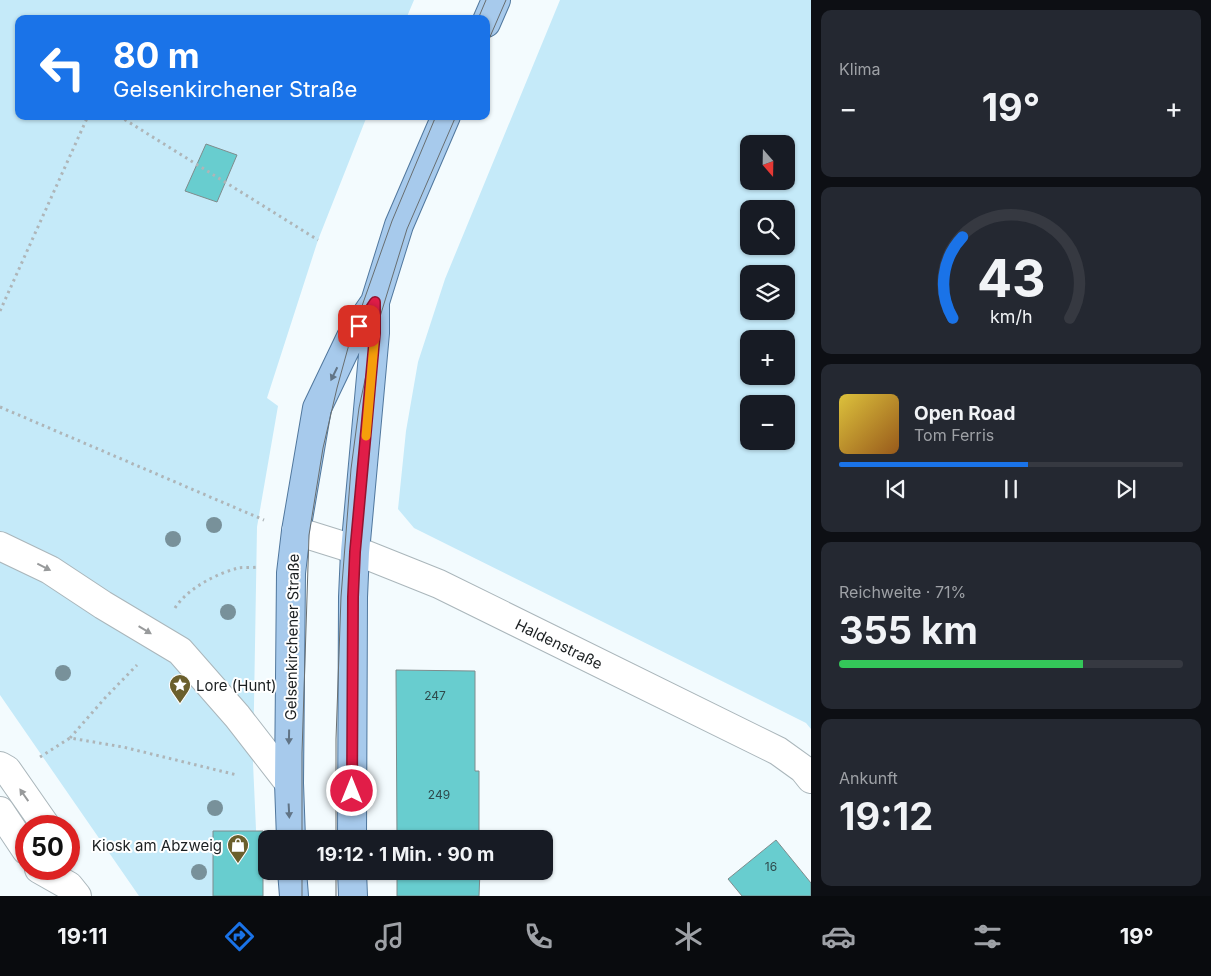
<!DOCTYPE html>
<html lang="de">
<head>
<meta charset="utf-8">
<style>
	body { margin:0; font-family:Inter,sans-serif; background:#242831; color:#f1f3f6; height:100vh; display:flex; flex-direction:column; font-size:19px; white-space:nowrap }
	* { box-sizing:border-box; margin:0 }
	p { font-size:16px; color:#9ea1a6 }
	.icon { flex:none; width:28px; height:28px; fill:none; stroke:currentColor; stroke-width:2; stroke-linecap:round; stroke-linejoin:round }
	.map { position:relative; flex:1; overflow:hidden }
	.panel { display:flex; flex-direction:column; gap:10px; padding:10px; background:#0d0f14; width:400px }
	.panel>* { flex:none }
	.hud { position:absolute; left:15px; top:15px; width:475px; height:105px; border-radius:10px; box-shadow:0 1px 4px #0004; background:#1a73e8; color:#fff; overflow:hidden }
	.needle { width:32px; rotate:160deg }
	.controls { position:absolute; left:740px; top:135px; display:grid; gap:10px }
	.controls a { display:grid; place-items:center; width:55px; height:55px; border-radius:10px; background:#171b24; box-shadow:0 1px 4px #0004; font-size:25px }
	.speed { position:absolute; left:15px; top:815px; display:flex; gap:10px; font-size:25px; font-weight:700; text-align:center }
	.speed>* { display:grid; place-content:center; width:65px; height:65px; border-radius:50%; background:#171b24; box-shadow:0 1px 4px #0004; line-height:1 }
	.speed .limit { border:8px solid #d22; background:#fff; color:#111 }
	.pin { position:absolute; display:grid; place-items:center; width:42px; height:42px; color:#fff; margin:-21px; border-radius:10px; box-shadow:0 2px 8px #0006 }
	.me { position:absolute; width:55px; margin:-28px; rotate:0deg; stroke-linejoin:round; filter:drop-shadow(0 0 4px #0008) }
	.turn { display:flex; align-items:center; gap:18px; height:105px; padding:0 15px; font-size:22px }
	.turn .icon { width:65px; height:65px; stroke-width:2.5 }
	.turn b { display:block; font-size:35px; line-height:42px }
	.big { font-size:38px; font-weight:700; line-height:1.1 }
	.panel .widget { flex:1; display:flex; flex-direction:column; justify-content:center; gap:8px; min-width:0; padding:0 18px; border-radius:10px; background:#242831 }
	.panel .dial { align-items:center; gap:0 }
	.dial svg { height:130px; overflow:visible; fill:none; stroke:#363941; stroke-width:7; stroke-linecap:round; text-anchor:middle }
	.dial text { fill:#f1f3f6; stroke:none }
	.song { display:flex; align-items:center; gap:15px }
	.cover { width:60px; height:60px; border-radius:8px; background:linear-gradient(135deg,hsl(50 70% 55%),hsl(30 70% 35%)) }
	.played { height:5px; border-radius:2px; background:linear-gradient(90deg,#1a73e8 55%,#363941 55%) }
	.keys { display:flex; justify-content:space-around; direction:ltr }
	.heat { display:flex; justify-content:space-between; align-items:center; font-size:28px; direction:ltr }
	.charge { height:8px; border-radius:4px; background:linear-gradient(90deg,#34c759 71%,#363941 0) }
	.trip { position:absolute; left:258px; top:830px; width:295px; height:50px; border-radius:10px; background:#171b24; box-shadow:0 1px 4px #0004; font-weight:700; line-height:50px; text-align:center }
	.menu { display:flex; height:80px; justify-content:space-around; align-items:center; background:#090b0e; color:#9ea1a6 }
	.menu .icon { width:35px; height:35px }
	.menu .active { color:#1a73e8 }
	.menu b { font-size:22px; color:#f1f3f6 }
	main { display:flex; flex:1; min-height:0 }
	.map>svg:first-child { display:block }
</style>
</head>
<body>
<main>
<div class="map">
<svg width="811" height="896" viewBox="0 0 811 896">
	<rect width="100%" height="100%" fill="#f3fbfe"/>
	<path fill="#c5eaf9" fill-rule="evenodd" d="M 0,0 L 414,0 L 406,19 L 19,19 L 19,116 L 367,116 L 318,240 L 267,398 L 278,406 L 257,527 L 253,763 L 259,896 L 139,896 L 0,695 Z
		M 560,0 L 811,0 L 811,729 L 806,723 L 414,528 L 398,509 L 406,431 L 418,362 L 445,279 ZM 749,144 L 786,144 L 786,181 L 749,181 ZM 749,209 L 786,209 L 786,246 L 749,246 ZM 749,274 L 786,274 L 786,311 L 749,311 ZM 749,339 L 786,339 L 786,376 L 749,376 ZM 749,404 L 786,404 L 786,441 L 749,441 Z"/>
	<path fill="#68cdcf" stroke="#7f8c8d" d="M 206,144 L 237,155 L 217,202 L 185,191 Z
		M 396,670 L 475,671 L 475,771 L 479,771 L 479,839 L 397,839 Z
		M 213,831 L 263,831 L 263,896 L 213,896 Z
		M 776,840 L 811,883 L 811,896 L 742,896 L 728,879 Z
		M 397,871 L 480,871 L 479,896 L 397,896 Z"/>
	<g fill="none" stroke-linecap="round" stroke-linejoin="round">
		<g stroke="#aab6bb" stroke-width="30">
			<path id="minor" d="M 296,531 L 344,546 L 439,584 L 778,751 L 803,769 L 811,779
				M 0,546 L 50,570 L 103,605 L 180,651 L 237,716 L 289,783
				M 0,766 L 7,770 L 46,826
				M 0,811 L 26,850
				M 39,869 L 69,886 L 77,896"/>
		</g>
		<g stroke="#50779d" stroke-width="30">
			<path id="major" d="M 486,23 L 496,0
				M 291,839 L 289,783 L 291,573 L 296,531 L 317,408 L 351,337 L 375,302 L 399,225 L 446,116
				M 352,839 L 353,597 L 355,552 L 375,333 L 375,302
				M 292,871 L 294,896
				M 352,871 L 353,896"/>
		</g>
		<path stroke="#aeb5b8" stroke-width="3" stroke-dasharray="2.5 4" stroke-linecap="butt" d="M 119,116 L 318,240
			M 0,311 L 88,116
			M 0,407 L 264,520
			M 175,608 C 188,588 216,574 238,568 C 244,567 252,568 258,567
			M 70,738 L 105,698 L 137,665
			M 40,757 L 70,738 L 123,747 L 237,775"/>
		<use href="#minor" stroke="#fff" stroke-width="28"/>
		<use href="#major" stroke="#a7caec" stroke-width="28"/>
		<path stroke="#686e70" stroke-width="1" d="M 478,19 L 486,0
			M 486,46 L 506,0
			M 302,839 L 302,753 L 309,535 L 323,448 L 337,388 L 351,337 L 392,221 L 436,116
			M 336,839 L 336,739 L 341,597 L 351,469 L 359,408 L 375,333 L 407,229 L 456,116
			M 302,871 L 302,896
			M 336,896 L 336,871"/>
	</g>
	<g fill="#78919a">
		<circle cx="214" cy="525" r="8"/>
		<circle cx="173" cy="539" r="8"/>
		<circle cx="228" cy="612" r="8"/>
		<circle cx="63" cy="673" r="8"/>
		<circle cx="215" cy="808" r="8"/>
		<circle cx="199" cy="872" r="8"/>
	</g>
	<defs><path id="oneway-solid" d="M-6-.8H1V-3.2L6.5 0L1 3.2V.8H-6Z" transform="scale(1.25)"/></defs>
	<g fill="#617486">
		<use href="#oneway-solid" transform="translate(334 374) rotate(116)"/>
		<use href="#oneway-solid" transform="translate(289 737) rotate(91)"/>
		<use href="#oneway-solid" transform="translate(289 811) rotate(87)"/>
	</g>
	<g fill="#989a9b">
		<use href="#oneway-solid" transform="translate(44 567) rotate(27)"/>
		<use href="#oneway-solid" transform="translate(145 630) rotate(31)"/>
		<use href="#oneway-solid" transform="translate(24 795) rotate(-125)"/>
	</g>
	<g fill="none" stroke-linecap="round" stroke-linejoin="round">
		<g stroke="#92132f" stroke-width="12">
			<path id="route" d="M 352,791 L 353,597 L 355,552 L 375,333 L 375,302 L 359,326"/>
		</g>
		<use href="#route" stroke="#e11d48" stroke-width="9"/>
		<path stroke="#f59e0b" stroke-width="9" d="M 366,436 L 375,332"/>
	</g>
	<defs>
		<g id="sight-pin" transform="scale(1.125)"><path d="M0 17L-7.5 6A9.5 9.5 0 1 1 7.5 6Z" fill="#6b5f2c" stroke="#fff"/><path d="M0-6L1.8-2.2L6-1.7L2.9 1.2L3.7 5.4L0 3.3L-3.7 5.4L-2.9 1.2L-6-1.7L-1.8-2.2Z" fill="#fff"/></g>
		<g id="shop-pin" transform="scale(1.125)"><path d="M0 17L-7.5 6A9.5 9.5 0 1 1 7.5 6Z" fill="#6b5f2c" stroke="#fff"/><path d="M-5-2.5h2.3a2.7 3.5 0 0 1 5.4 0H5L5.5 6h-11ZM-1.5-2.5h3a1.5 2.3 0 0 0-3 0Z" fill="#fff"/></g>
	</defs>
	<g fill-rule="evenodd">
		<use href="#sight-pin" x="180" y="685"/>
		<use href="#shop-pin" x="238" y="845"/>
	</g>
	<g text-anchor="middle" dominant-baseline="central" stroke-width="4" stroke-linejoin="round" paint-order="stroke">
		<g font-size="12" fill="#2e4a4c">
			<text x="435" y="695">247</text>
			<text x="439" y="794">249</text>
			<text x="771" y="866">16</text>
		</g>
		<g font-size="15" fill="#1b1f21" stroke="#fff">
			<text transform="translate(292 637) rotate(-89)">Gelsenkirchener Straße</text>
			<text transform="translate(559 644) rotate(26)">Haldenstraße</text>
		</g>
		<g font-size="15" fill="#1b1f21" stroke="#fff" text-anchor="start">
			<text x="196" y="685">Lore (Hunt)</text>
			<text x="222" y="845" text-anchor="end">Kiosk am Abzweig</text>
		</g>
	</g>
</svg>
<div class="controls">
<a><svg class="needle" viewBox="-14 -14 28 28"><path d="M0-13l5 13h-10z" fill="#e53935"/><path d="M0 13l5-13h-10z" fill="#9ea1a6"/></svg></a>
<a><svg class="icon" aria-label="search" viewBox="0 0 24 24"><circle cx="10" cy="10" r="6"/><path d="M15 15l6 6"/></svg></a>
<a><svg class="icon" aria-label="layers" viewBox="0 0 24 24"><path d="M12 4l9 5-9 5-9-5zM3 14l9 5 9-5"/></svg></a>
<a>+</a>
<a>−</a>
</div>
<div class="speed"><div class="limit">50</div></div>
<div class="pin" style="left:359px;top:326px;background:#d93025"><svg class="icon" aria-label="arrive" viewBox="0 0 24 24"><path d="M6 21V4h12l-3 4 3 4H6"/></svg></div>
<svg class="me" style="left:352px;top:791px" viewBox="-20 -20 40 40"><circle r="17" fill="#e11d48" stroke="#fff" stroke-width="3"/><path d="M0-11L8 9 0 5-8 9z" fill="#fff"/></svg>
<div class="trip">19:12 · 1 Min. · 90 m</div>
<div class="hud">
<div class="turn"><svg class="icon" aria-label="left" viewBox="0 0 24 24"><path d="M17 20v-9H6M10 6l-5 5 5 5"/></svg><div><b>80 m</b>Gelsenkirchener Straße</div></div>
</div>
</div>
<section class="panel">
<div class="widget"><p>Klima</p>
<div class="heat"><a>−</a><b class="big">19°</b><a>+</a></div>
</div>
<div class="widget dial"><svg viewBox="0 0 100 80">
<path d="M14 69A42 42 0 1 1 86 69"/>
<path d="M14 69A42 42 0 0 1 20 19" stroke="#1a73e8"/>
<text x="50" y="56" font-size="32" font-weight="700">43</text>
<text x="50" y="72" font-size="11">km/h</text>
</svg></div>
<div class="widget">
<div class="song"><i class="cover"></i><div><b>Open Road</b><p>Tom Ferris</p></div></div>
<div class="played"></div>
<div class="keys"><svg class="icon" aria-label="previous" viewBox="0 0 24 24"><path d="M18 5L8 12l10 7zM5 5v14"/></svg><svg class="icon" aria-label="pause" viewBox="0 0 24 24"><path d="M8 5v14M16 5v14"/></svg><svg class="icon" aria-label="next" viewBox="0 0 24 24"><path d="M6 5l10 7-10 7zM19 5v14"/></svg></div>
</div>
<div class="widget"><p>Reichweite · 71%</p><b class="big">355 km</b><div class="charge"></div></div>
<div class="widget"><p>Ankunft</p><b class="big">19:12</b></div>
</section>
</main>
<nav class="menu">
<b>19:11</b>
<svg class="icon active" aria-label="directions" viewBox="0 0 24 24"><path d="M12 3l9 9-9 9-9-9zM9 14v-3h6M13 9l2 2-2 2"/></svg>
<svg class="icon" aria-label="music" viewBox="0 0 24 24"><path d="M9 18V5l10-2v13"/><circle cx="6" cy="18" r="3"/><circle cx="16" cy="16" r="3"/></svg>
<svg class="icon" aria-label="phone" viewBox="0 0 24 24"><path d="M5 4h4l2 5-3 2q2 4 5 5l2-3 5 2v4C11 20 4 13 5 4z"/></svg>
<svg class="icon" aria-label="climate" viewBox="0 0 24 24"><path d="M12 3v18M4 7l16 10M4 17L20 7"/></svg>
<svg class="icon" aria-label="car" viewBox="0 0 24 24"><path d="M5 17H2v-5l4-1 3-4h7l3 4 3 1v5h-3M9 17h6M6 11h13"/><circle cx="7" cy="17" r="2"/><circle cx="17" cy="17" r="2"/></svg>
<svg class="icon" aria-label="filters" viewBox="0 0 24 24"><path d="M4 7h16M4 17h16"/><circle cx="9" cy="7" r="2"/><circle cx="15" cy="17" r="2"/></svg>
<b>19°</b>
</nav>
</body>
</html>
